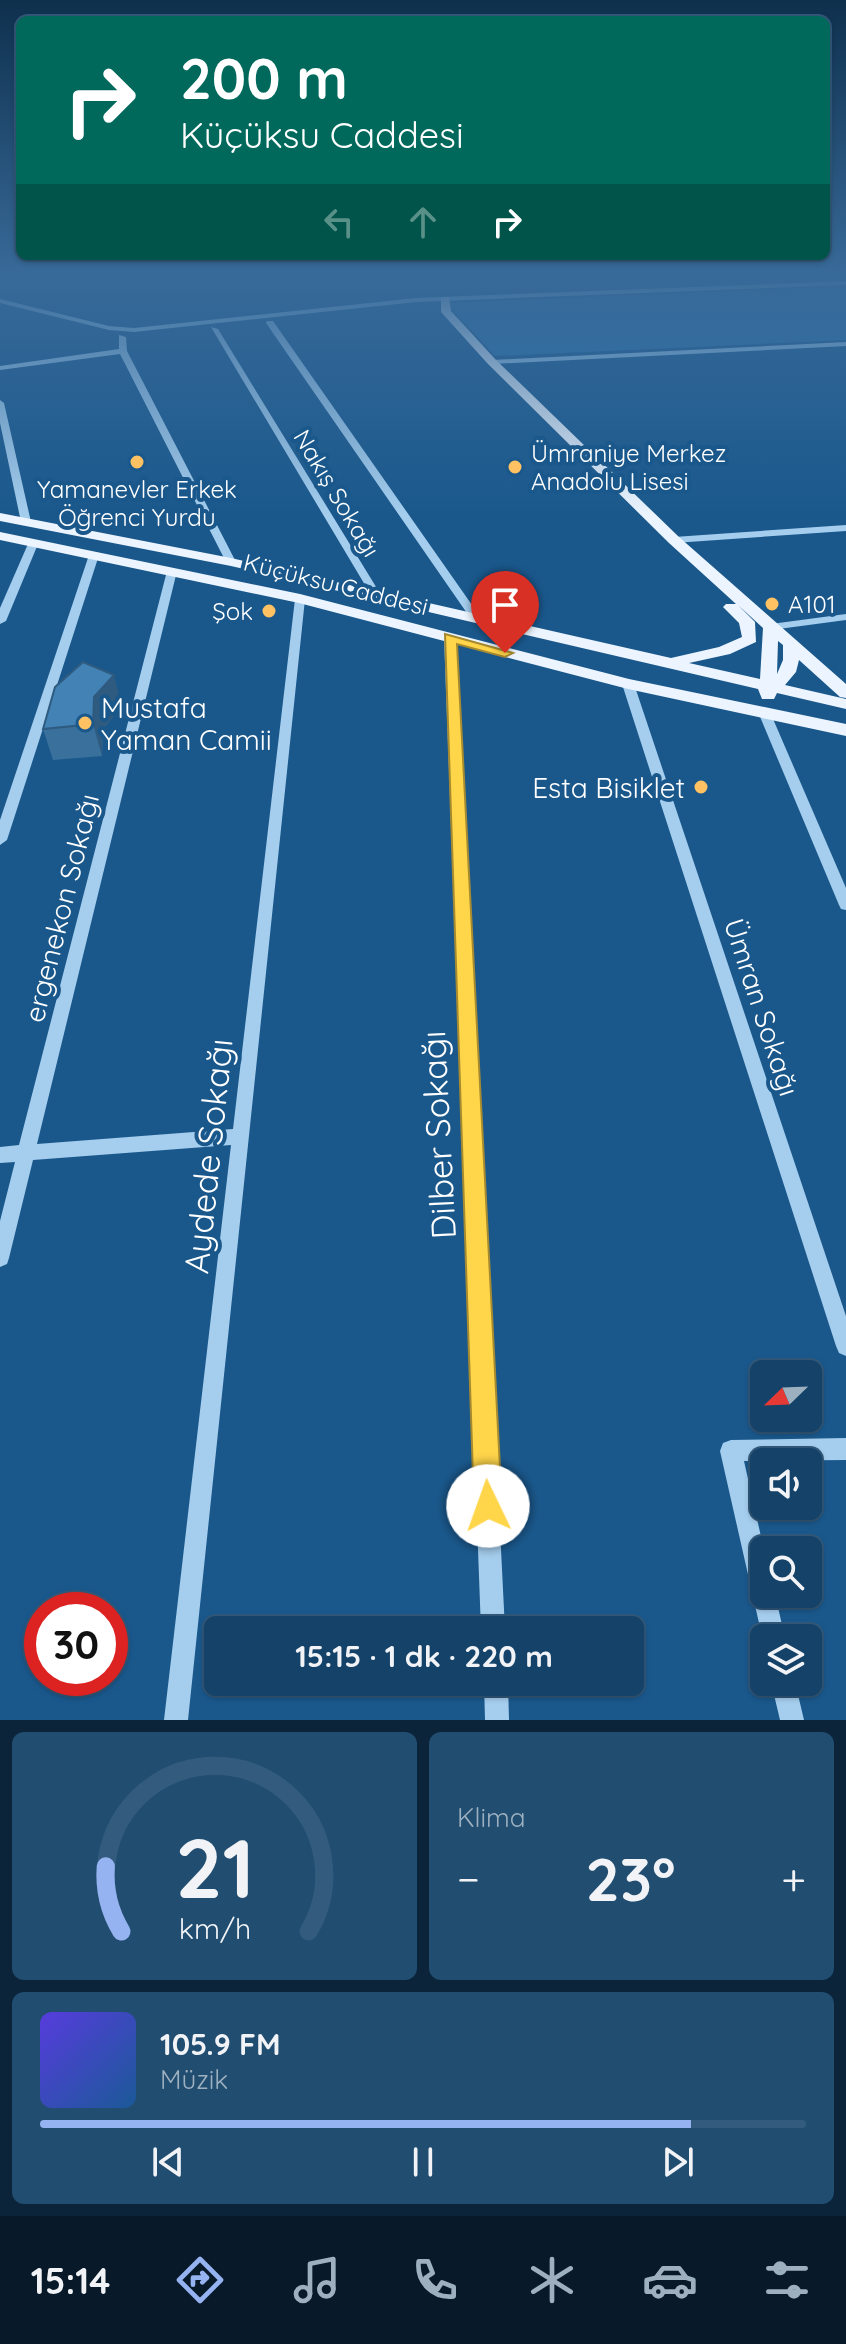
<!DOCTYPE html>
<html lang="tr">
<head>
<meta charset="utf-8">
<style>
	body { margin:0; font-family:Quicksand,sans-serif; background:#214d71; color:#f1f3f6; height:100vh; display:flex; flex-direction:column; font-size:30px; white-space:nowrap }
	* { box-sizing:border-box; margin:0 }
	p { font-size:26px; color:#9db0c0 }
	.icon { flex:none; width:44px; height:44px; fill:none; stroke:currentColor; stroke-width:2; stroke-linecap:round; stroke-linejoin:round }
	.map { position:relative; height:1720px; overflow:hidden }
	.side { display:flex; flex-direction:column; gap:12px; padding:12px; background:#0b243a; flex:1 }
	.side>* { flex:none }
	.guide { position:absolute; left:16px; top:16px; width:814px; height:244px; border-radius:12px; box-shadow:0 2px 6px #0004,0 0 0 2px #335b7d; background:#00695c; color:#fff; overflow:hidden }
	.needle { width:52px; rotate:247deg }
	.tools { position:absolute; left:750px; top:1360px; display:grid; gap:16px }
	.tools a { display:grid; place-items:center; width:72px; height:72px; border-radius:12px; background:#144269; box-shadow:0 2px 6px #0004,0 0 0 2px #335b7d; font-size:40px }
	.speed { position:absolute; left:24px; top:1592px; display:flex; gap:16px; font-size:40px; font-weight:700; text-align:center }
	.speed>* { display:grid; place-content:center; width:104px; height:104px; border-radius:50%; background:#144269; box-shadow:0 2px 6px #0004,0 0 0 2px #335b7d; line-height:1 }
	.speed .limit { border:12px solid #d22; background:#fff; color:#111 }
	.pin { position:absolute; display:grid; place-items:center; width:68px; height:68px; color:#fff; margin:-82px -34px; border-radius:50% 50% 50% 0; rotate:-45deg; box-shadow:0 0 8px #0007 }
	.pin .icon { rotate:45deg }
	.me { position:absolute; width:88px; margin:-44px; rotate:357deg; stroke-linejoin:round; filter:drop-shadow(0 0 6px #0008) }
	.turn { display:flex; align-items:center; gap:28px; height:168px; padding:0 32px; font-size:36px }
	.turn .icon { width:104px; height:104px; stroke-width:2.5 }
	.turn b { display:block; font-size:56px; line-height:68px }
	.lanes { display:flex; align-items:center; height:76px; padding:0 32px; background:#0003; justify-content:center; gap:40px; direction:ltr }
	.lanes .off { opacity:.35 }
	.big { font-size:60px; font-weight:700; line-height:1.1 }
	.side .widget { flex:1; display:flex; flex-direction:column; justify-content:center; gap:12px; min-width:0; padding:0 28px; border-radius:12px; background:#214d71 }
	.side .dial { align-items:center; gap:0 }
	.dial svg { height:208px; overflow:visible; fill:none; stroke:#335b7d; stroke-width:7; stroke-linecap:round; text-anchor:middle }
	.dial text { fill:#f1f3f6; stroke:none }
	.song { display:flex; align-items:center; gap:24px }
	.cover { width:96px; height:96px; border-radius:12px; background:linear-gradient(135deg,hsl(250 70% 55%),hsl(210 70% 35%)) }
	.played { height:8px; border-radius:4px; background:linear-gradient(90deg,#95b2f1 85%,#335b7d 85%) }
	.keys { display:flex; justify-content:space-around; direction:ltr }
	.heat { display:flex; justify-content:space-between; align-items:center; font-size:44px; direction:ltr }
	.side .tiles { flex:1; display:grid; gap:12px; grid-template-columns:1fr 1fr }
	.widget:last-child { grid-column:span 2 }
	.trip { position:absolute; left:204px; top:1616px; width:440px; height:80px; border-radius:12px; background:#144269; box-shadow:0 2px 6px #0004,0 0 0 2px #335b7d; font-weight:700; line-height:80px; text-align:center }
	.tab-bar { display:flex; height:128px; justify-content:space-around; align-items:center; background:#081a2a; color:#9db0c0 }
	.tab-bar .icon { width:56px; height:56px }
	.tab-bar .selected { color:#95b2f1 }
	.tab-bar b { font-size:36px; color:#f1f3f6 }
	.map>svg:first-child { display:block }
</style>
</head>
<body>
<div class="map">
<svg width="846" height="1720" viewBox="0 0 846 1720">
	<rect width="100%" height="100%" fill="#1a588c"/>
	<path fill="#2971a9" d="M 846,286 L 846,340 L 495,356 L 446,303 Z"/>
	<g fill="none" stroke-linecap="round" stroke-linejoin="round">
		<path fill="#a5ceee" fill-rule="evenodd" d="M 846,281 L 846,285 L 416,302 L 134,332 L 109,330 L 0,303 L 0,299 L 109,326 L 134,328 L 416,298 Z
			M 267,321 L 273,321 L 479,615 L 479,619 L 471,619 L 266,323 Z
			M 211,327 L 218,329 L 381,595 L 380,597 L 376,598 L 371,595 Z
			M 119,335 L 126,337 L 127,351 L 236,562 L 235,564 L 227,564 L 226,562 L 120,354 L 0,370 L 0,366 L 119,349 Z
			M 846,342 L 846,346 L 492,364 L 488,362 L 492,360 Z
			M 0,400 L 4,403 L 31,522 L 26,525 L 21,522 L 0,423 Z
			M 846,525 L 846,531 L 674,543 L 669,540 L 674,537 Z
			M 33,541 L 38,544 L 6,621 L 0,624 L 0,608 L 28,544 Z
			M 94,552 L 99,555 L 7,840 L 0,845 L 0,820 L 89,555 Z
			M 172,568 L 177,571 L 37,1144 L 233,1129 L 295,599 L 296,597 L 304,597 L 305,599 L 188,1720 L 164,1720 L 231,1145 L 33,1160 L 9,1258 L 7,1264 L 0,1267 L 0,1221 L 15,1162 L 0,1163 L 0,1147 L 19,1145 L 167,571 Z
			M 846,614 L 846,620 L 771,630 L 765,627 L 771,624 Z
			M 450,634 L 456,637 L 505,1630 L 481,1630 L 444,637 Z
			M 628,680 L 634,684 L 846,1316 L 846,1356 L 839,1353 L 836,1346 L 622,684 Z
			M 764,708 L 770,712 L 846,888 L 846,910 L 841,909 L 839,905 L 758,712 Z
			M 846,1438 L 846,1460 L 744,1461 L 764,1550 L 764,1594 L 775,1594 L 785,1638 L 764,1638 L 764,1645 L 720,1451 L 723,1443 L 731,1440 Z
			M 484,1682 L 508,1682 L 509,1720 L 485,1720 Z
			M 771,1682 L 795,1682 L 804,1720 L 780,1720 Z"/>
		<path fill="#ecf5ff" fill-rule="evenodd" d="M 441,297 L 449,297 L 451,311 L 496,360 L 679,537 L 846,684 L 846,698 L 840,697 L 799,660 L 796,672 L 785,685 L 846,699 L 846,709 L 777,693 L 774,699 L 762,699 L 758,689 L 231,566 L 0,521 L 0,513 L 231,558 L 671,658 L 719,647 L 742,637 L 739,623 L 723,607 L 726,604 L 736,604 L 669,543 L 488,364 L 441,312 ZM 738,605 L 763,628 L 760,679 L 689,663 L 730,654 L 756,642 L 755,622 ZM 778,641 L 783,645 L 783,660 L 777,674 Z
			M 0,532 L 300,594 L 629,679 L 846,724 L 846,736 L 628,689 L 299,603 L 0,540 Z"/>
	</g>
	<path fill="#39709c" d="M 122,706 L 103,729 L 102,756 L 53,760 L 43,729 Z"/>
	<path fill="#2e5b7f" d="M 735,275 L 757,275 L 735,277 Z
		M 114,675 L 122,706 L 103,729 L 102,756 L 93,724 L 94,697 Z"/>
	<path fill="#4282b5" stroke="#2e5b7f" stroke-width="2" d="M 83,662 L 114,675 L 94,697 L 93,724 L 43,729 L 55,687 Z"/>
	<linearGradient id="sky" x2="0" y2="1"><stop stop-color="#0e304d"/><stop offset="0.53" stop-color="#386a99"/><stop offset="1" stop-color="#386a99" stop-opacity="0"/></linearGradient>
	<rect width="846" height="516" fill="url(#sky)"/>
	<path fill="#ffd54a" stroke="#a68a30" stroke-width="2" d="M 445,634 L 513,653 L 505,657 L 457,644 L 502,1506 L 498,1516 L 488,1520 L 478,1516 L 474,1506 Z"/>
	<g fill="#ffc162" stroke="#1a588c" stroke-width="3">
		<circle cx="137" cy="462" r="8"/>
		<circle cx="515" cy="467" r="8"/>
		<circle cx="772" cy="604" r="8"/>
		<circle cx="269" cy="611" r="8"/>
		<circle cx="85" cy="723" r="8"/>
		<circle cx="701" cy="787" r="8"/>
	</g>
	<g text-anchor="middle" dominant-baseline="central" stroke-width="8" stroke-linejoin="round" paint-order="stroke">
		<g font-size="24" fill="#fff" stroke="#1a588c" text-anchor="start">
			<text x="531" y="453">Ümraniye Merkez<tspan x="531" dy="28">Anadolu Lisesi</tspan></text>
			<text x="137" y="489" text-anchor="middle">Yamanevler Erkek<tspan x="137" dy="28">Öğrenci Yurdu</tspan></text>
			<text x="788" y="604">A101</text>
			<text x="253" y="611" text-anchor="end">Şok</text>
		</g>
		<g font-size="24" fill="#fff" stroke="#1a588c">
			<text transform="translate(337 493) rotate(59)">Nakış Sokağı</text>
			<text transform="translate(336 584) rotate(14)">Küçüksu Caddesi</text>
		</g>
		<g font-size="28" fill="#fff" stroke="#1a588c" text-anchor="start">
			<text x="101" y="707">Mustafa<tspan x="101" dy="32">Yaman Camii</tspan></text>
			<text x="685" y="787" text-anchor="end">Esta Bisiklet</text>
		</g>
		<g font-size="28" fill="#fff" stroke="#1a588c">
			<text transform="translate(61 908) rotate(-76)">ergenekon Sokağı</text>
			<text transform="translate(762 1007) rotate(72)">Ümran Sokağı</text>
		</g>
		<g font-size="34" fill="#fff" stroke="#1a588c">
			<text transform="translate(438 1135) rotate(-93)">Dilber Sokağı</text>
			<text transform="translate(208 1156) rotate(-84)">Aydede Sokağı</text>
		</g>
	</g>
</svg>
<div class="tools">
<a><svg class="needle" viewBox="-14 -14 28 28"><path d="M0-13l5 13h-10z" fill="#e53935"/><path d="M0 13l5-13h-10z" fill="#9db0c0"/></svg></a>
<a><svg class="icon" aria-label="sound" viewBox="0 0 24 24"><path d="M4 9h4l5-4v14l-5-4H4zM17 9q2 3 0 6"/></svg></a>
<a><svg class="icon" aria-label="search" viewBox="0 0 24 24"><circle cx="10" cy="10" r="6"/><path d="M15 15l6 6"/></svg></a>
<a><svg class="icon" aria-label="layers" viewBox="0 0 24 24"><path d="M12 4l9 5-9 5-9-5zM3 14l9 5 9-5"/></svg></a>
</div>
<div class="speed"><div class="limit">30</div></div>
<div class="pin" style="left:505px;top:653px;background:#d93025"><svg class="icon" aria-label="arrive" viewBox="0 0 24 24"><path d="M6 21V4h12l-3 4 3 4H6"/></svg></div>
<svg class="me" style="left:488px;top:1506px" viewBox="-20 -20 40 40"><circle r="19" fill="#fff"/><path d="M0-13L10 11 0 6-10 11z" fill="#ffd54a"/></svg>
<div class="trip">15:15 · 1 dk · 220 m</div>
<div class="guide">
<div class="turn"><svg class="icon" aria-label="right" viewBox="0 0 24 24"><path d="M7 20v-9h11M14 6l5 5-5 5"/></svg><div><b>200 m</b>Küçüksu Caddesi</div></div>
<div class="lanes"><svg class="icon off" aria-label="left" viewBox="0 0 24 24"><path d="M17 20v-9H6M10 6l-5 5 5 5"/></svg><svg class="icon off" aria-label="ahead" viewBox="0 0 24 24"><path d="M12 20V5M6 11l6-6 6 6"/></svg><svg class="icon" aria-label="right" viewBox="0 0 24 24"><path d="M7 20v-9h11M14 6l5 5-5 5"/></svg></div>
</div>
</div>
<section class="side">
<div class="tiles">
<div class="widget dial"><svg viewBox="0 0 100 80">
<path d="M14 69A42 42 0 1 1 86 69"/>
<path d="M14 69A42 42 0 0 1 8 44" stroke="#95b2f1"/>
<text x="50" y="56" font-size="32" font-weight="700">21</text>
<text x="50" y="72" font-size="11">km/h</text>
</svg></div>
<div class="widget"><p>Klima</p>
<div class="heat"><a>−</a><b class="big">23°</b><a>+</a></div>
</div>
<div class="widget">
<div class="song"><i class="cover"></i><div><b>105.9 FM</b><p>Müzik</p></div></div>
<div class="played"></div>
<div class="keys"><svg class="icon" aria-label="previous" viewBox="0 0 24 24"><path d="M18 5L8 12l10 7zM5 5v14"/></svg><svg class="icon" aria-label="pause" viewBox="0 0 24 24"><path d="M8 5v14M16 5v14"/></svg><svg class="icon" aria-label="next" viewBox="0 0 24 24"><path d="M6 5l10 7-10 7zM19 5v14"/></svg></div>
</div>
</div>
</section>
<nav class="tab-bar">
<b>15:14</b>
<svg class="icon selected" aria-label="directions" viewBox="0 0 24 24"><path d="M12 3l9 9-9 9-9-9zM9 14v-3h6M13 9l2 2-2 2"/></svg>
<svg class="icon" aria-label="music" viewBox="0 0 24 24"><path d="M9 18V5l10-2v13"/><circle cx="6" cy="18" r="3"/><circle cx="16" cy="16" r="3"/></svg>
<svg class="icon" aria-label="phone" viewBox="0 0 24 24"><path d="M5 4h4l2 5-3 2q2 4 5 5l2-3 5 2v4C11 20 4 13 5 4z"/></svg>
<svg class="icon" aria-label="climate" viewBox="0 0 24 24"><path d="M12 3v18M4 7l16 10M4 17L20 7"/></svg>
<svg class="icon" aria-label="car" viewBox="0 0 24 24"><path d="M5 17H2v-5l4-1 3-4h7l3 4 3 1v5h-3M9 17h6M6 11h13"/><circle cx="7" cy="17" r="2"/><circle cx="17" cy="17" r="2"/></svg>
<svg class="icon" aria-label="filters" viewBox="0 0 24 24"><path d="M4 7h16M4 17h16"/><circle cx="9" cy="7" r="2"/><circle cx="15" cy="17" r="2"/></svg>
</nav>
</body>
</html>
